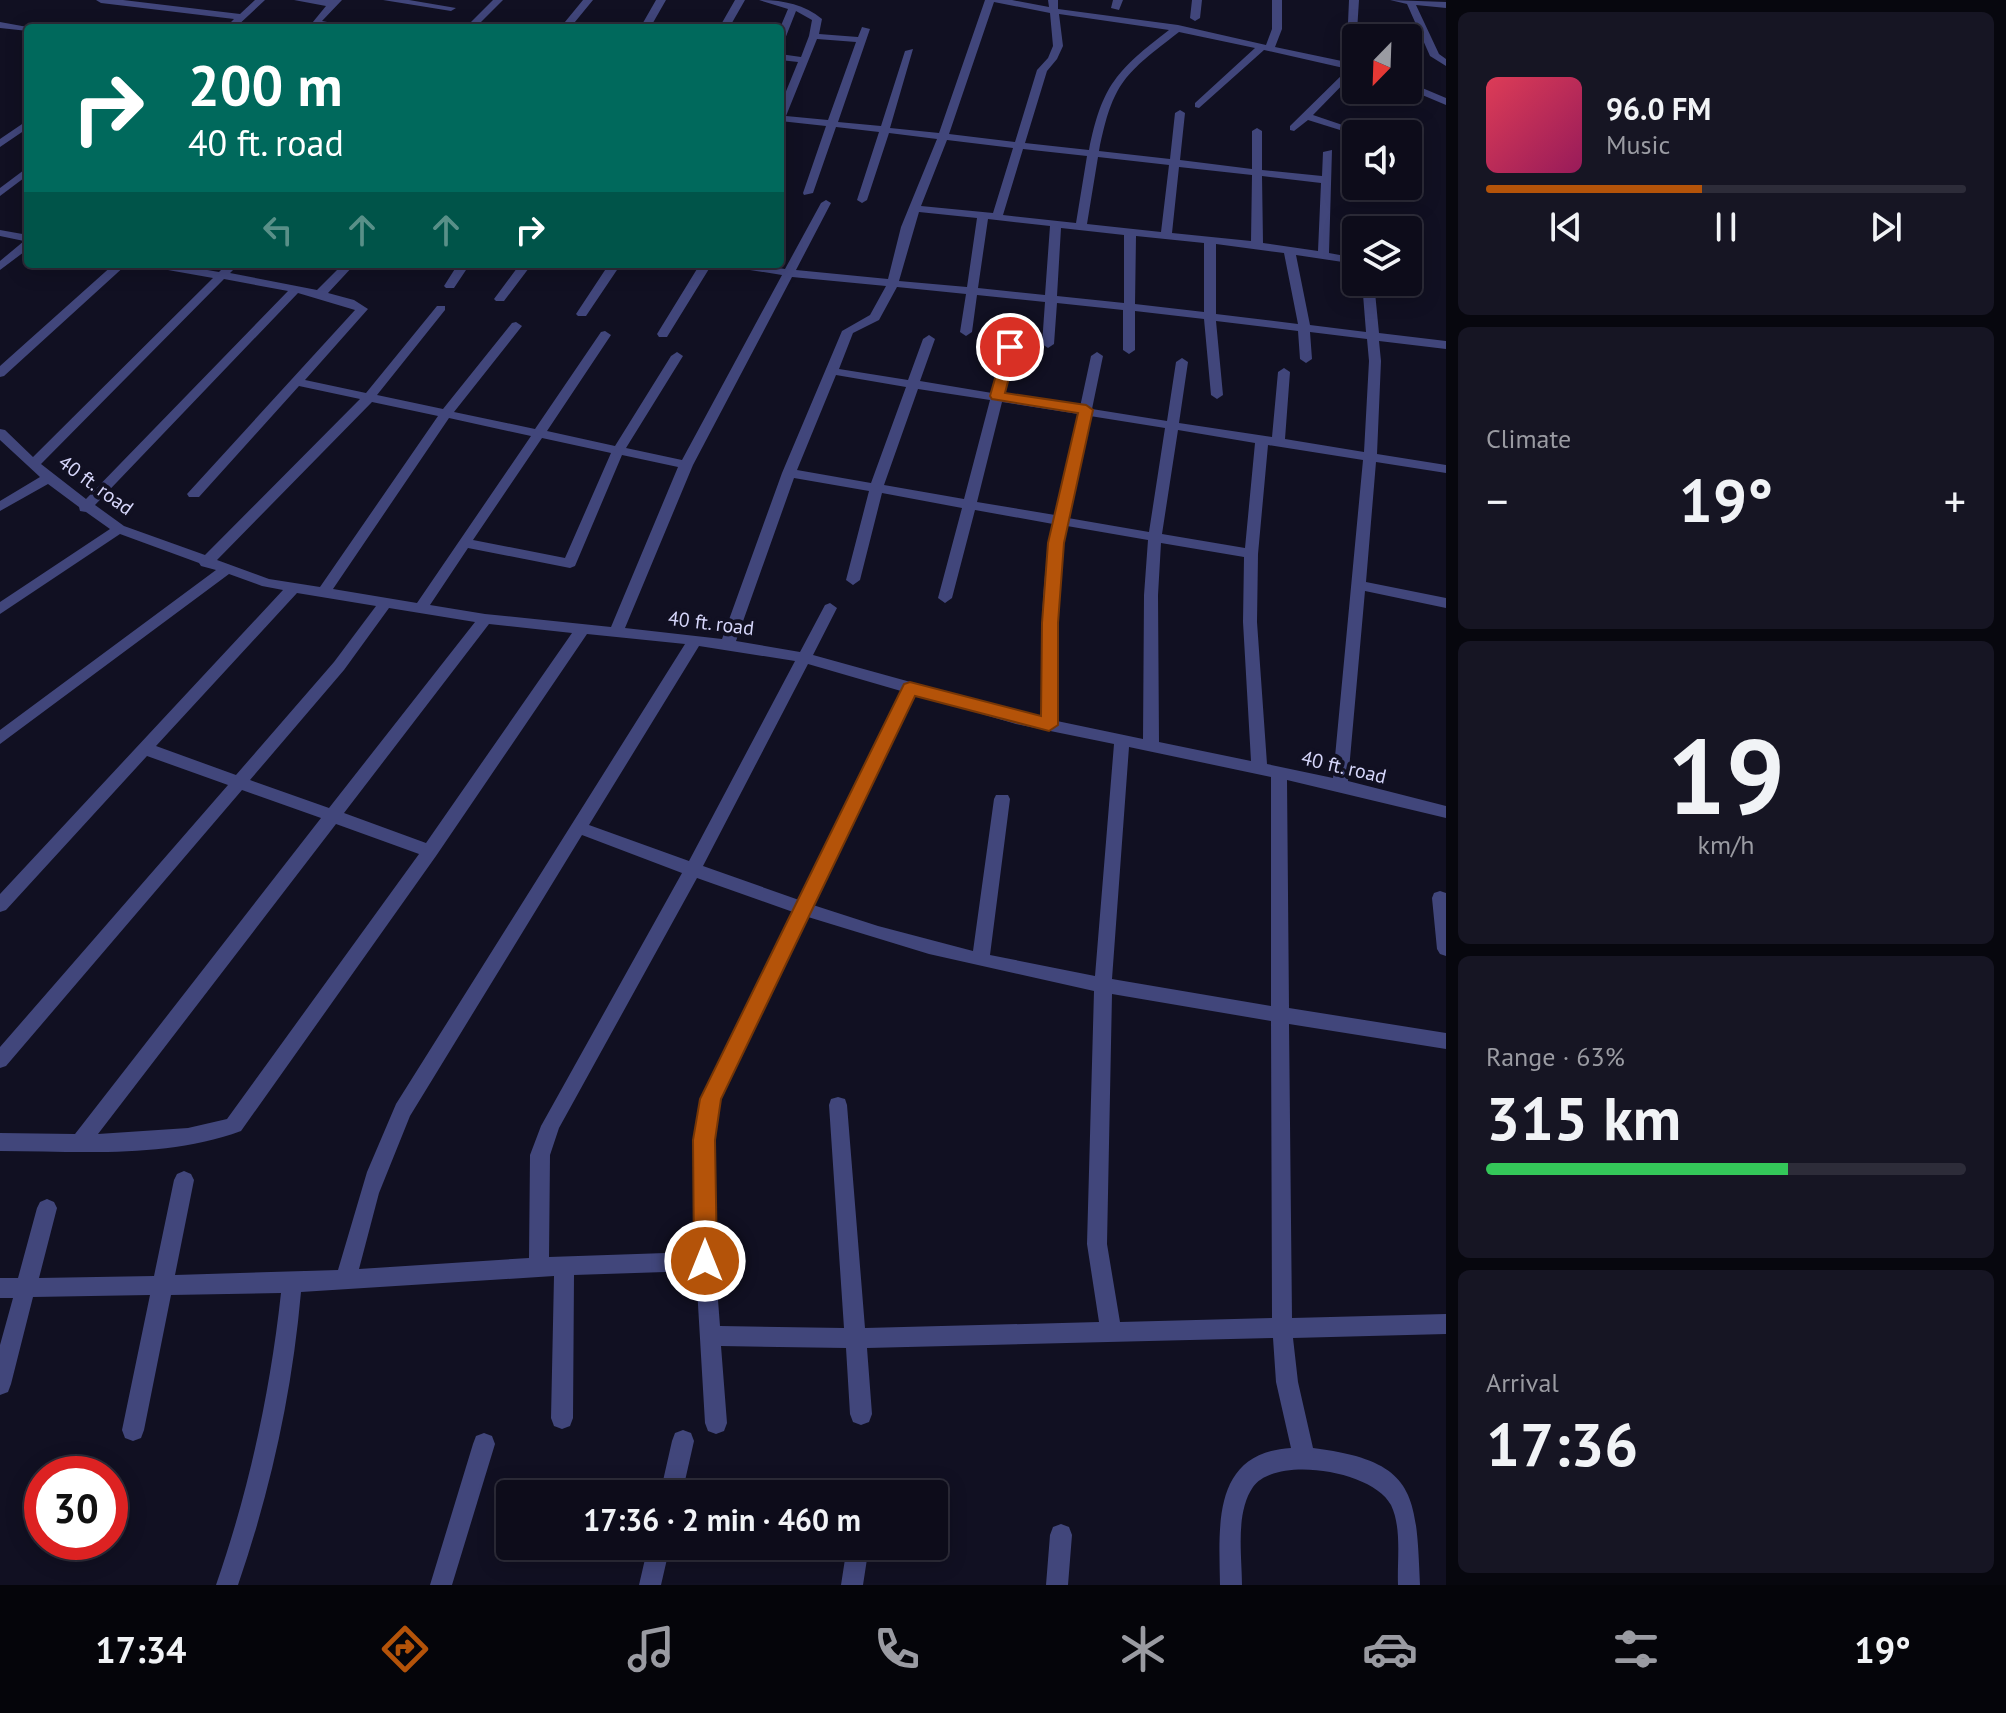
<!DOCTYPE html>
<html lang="en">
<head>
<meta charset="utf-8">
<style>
	body { margin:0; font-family:"PT Sans",sans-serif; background:#161523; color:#f1f3f6; height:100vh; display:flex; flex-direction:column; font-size:30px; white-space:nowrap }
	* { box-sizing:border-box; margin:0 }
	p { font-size:26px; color:#9a9ba2 }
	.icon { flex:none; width:44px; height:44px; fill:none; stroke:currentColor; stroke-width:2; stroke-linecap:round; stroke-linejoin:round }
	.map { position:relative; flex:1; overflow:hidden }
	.drawer { display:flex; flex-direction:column; gap:12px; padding:12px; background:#07070e; width:560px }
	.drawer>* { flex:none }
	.hud { position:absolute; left:24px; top:24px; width:760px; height:244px; border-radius:8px; box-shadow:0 4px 20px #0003,0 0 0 2px #2d2c39; background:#00695c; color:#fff; overflow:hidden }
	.needle { width:52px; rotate:203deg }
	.buttons { position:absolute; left:1342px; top:24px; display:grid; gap:16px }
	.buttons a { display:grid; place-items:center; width:80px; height:80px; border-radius:8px; background:#0d0c1a; box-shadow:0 4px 20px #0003,0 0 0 2px #2d2c39; font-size:40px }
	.speed { position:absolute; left:24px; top:1456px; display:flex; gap:16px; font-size:40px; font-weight:700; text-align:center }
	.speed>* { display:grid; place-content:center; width:104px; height:104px; border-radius:50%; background:#0d0c1a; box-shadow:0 4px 20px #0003,0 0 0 2px #2d2c39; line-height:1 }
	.speed .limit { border:12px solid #d22; background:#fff; color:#111 }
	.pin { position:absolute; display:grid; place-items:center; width:68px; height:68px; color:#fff; margin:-34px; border:4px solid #fff; border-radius:50%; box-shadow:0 2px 8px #0007 }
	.me { position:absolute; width:88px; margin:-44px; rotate:0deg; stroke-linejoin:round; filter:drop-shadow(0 0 6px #0008) }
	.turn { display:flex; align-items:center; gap:28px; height:168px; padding:0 32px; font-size:36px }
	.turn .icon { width:104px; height:104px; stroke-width:2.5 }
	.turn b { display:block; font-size:56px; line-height:68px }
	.lanes { display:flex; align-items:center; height:76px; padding:0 32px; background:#0003; justify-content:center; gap:40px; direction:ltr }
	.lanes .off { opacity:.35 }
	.big { font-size:60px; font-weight:800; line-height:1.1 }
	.drawer .tile { flex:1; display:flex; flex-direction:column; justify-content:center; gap:12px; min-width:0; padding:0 28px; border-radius:12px; background:#161523 }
	.drawer .dial { align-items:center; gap:0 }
	.dial b { font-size:104px; line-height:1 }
	.song { display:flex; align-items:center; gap:24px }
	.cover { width:96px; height:96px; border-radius:12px; background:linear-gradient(135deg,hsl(350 70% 55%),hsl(330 70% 35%)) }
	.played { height:8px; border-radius:4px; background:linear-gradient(90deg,#b45309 45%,#2d2c39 45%) }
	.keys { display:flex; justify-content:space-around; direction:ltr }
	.heat { display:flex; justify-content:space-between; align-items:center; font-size:44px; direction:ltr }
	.charge { height:12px; border-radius:6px; background:linear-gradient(90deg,#34c759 63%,#2d2c39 0) }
	.trip { position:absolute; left:496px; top:1480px; width:452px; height:80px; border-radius:8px; background:#0d0c1a; box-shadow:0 4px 20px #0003,0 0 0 2px #2d2c39; font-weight:800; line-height:80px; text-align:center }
	.tabs { display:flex; height:128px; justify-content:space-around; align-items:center; background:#05050a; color:#9a9ba2 }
	.tabs .icon { width:56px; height:56px }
	.tabs .selected { color:#b45309 }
	.tabs b { font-size:36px; color:#f1f3f6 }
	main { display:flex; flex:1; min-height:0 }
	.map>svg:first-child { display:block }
</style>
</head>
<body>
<main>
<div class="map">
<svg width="1446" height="1585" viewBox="0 0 1446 1585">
	<rect width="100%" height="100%" fill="#111022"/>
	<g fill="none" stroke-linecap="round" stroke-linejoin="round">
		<path fill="#41467b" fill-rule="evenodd" d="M 96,0 L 123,0 L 240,14 L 255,0 L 265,0 L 235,28 L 225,28 L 234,19 L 101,3 Z
			M 294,0 L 342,0 L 322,21 L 359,28 L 308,28 L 326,6 Z
			M 383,0 L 409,0 L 456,8 L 451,11 Z
			M 493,0 L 503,0 L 475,28 L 465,28 Z
			M 583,0 L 593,0 L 570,28 L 560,28 Z
			M 656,0 L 666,0 L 650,28 L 640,28 Z
			M 735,0 L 745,0 L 729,28 L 719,28 Z
			M 759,0 C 782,0 804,4 822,19 L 819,34 L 858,37 L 862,27 L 870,29 L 838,122 L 881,126 L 905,51 L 913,49 L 890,128 L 939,133 L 985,0 L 1012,0 L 1049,7 L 1048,0 L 1058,0 L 1058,9 L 1178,25 L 1266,45 L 1272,29 L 1272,0 L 1282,0 L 1282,29 L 1275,47 L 1356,64 L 1356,71 L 1313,115 L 1369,134 L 1356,135 L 1308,120 L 1294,131 L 1290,130 L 1290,126 L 1348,69 L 1264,50 L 1199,108 L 1195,107 L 1195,103 L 1255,48 L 1179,32 C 1125,74 1113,81 1099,151 L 1170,159 L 1175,113 L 1180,110 L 1185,113 L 1180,160 L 1252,169 L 1252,131 L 1257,128 L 1262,131 L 1262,170 L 1322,176 L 1323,152 L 1332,150 L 1329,253 L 1356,258 L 1356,264 L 1296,255 L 1310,325 L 1366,332 L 1362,282 L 1374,282 L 1379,333 L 1446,341 L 1446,349 L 1379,341 L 1381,361 L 1377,454 L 1446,465 L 1446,473 L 1376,462 L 1366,582 L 1446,598 L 1446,608 L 1365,591 L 1348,781 L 1446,806 L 1446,818 L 1287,780 L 1289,1008 L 1446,1033 L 1446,1049 L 1289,1024 L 1292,1318 L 1446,1314 L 1446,1334 L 1293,1338 L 1298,1382 L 1313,1448 C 1417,1461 1416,1494 1420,1585 L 1398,1585 C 1397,1560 1402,1528 1391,1505 C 1373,1470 1275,1455 1253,1487 C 1235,1513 1242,1556 1242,1585 L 1220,1585 C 1219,1525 1212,1453 1291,1448 L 1276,1382 L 1273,1338 L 867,1348 L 872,1414 L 869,1422 L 861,1425 L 853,1422 L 850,1414 L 846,1348 L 721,1346 L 727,1423 L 724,1431 L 716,1434 L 708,1431 L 705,1423 L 696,1271 L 574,1275 L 573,1418 L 570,1426 L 562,1429 L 554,1426 L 551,1418 L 554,1276 L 301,1292 C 292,1393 271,1489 238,1585 L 216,1585 C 249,1490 270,1393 281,1293 L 171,1295 L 144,1430 L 141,1438 L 133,1441 L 125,1438 L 122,1430 L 150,1295 L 33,1297 L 11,1384 L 8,1392 L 0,1395 L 0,1345 L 13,1298 L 0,1298 L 0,1278 L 18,1278 L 37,1208 L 40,1202 L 47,1199 L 54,1202 L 57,1208 L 39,1278 L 154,1276 L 174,1180 L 177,1174 L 184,1171 L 191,1174 L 194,1180 L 175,1275 L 338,1270 L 367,1172 L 396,1104 L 685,644 L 587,634 L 436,856 L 241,1131 C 165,1159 79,1151 0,1151 L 0,1133 L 75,1134 L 321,818 L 242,790 L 6,1066 L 0,1068 L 0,1047 L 228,785 L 147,756 L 6,910 L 0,912 L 0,894 L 283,590 L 262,586 L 229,574 L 0,744 L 0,730 L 216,570 L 201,566 L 199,563 L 120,534 L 0,614 L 0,602 L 110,529 L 86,512 L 80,511 L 79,507 L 48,484 L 0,511 L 0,501 L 40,477 L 0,440 L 0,429 L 5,430 L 33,457 L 213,278 L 151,267 L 145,264 L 172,264 L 219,272 L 227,264 L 239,264 L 230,273 L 317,290 L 343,264 L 355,264 L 328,293 L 354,300 L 368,309 L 305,380 L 366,393 L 437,306 L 445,306 L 445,310 L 377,395 L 443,409 L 512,323 L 516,322 L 522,326 L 454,412 L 535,429 L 601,332 L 605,331 L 611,335 L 547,431 L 615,446 L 671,356 L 677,352 L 683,356 L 626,448 L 682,460 L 782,275 L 731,267 L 725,264 L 753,264 L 785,269 L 821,203 L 826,200 L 831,203 L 796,270 L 888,279 L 901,227 L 937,139 L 889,133 L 867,200 L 862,203 L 857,200 L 879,132 L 836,127 L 813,193 L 804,195 L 803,193 L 826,126 L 780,121 L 780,106 L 798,62 L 780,60 L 780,54 L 801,57 L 809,36 L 812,20 L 796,11 L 785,39 L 780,42 L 780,28 L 788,9 ZM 994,2 L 1050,13 L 1053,46 L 1048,58 L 1037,70 L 1015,142 L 949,134 ZM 1059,14 L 1169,30 C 1117,70 1102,85 1089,150 L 1025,143 L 1047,71 L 1057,59 L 1063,46 ZM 817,39 L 856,42 L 828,120 L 786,116 ZM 947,140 L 1013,148 L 993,213 L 921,206 ZM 1023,149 L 1087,156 L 1076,223 L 1003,215 ZM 1098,157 L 1169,165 L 1161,232 L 1087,224 ZM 1179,167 L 1252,175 L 1251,241 L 1172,233 ZM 1262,176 L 1321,183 L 1318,251 L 1263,243 ZM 919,212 L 977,218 L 967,287 L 899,281 ZM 988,219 L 1050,226 L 1045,295 L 978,288 ZM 1061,228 L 1124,235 L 1124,303 L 1057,296 ZM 1136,236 L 1204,243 L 1204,312 L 1135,304 ZM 1216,244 L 1284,253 L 1298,324 L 1216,314 ZM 792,277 L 886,286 L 870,315 L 842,331 L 782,473 L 722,639 L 625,628 L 693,465 ZM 224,279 L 288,291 L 86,499 L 41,464 ZM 897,287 L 966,294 L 960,332 L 966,336 L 972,332 L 977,295 L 1045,302 L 1042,344 L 1048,348 L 1054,344 L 1057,303 L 1123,310 L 1123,350 L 1129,354 L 1135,350 L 1135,311 L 1204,319 L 1211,395 L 1217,399 L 1223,395 L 1216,321 L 1298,331 L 1300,359 L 1306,363 L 1312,359 L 1310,332 L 1367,339 L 1369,361 L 1364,452 L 1285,439 L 1290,372 L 1284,368 L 1278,372 L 1272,437 L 1179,423 L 1188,362 L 1182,358 L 1176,362 L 1167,421 L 1092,409 L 1103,356 L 1097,352 L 1091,356 L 1080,407 L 1004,395 L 1016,347 L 1010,343 L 1004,347 L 992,393 L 920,381 L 935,339 L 929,335 L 923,339 L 908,380 L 839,369 L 853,333 L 879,320 ZM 298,293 L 355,310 L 187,494 L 189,497 L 199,497 L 299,386 L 360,399 L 205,555 L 124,526 L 95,505 ZM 836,375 L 906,387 L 871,483 L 797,470 ZM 918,389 L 990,400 L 964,499 L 884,485 ZM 372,402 L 438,416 L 320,587 L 269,579 L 217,560 ZM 1002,402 L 1078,414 L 1055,515 L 977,502 ZM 1090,416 L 1165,428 L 1149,532 L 1068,518 ZM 449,418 L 531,436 L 417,603 L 333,589 ZM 1178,430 L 1255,443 L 1245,548 L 1162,534 ZM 542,438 L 611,453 L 565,558 L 473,540 ZM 1268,445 L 1363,460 L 1333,778 L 1267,764 L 1257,622 L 1258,554 ZM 622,455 L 678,467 L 611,627 L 485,614 L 430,605 L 468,548 L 570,568 L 575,566 ZM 794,478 L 869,491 L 846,580 L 853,585 L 860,580 L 882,493 L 962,508 L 938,598 L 945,603 L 952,598 L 975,510 L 1053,524 C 1039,586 1042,654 1041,718 L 813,655 L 837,608 L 830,603 L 825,605 L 800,652 L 736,641 ZM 1067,526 L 1148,540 L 1144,595 L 1143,739 L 1057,721 C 1057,657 1053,589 1067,526 ZM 1161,543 L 1244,557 L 1243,622 L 1251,761 L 1159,742 L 1158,595 ZM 297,593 L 376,606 L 334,662 L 236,775 L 156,746 ZM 389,608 L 475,622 L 329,808 L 250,780 L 344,670 ZM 489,624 L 572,633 L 426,843 L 344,813 ZM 699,646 L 795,661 L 689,861 L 589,825 ZM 808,664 L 901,691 L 799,900 L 703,866 ZM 914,694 L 1016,724 L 1114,744 L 1095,976 L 990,955 L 1010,799 L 1008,795 L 996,795 L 994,799 L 973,951 L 878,926 L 813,905 ZM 1129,747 L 1271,777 L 1271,1006 L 1112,979 ZM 336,824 L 419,854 L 227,1119 L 188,1128 L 98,1134 ZM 582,835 L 682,873 L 541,1126 L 530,1155 L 529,1258 L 359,1269 L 379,1193 L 410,1116 ZM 697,878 L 793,912 L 702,1099 L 694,1140 L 695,1252 L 549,1257 L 550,1155 L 559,1128 ZM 808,917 L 929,954 L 1094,991 L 1087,1244 L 1099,1322 L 865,1328 L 847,1105 L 845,1099 L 838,1097 L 831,1099 L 829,1105 L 844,1328 L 720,1326 L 715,1261 L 714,1140 L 720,1099 ZM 1112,994 L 1271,1021 L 1272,1318 L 1120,1322 L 1107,1244 Z
			M 1113,0 L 1123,0 L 1119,10 L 1111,8 Z
			M 1192,0 L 1202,0 L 1200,18 L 1195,21 L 1190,18 Z
			M 1349,0 L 1359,0 L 1356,47 L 1352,49 L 1347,46 Z
			M 1390,0 L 1446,2 L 1446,8 L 1416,5 L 1439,54 L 1446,59 L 1446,66 L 1430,56 L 1407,4 Z
			M 0,22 L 33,28 L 28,28 L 28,31 L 0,28 Z
			M 1408,82 L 1446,98 L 1446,105 L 1408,89 Z
			M 28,120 L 28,128 L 0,147 L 0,139 Z
			M 28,167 L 28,175 L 0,196 L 0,188 Z
			M 0,230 L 28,235 L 28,249 L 0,270 L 0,261 L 24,241 L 0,236 Z
			M 114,264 L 127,264 L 4,376 L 0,377 L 0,366 Z
			M 458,264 L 470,264 L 454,288 L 446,288 L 444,286 Z
			M 520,264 L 532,264 L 504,301 L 496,301 L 494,299 Z
			M 609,264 L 621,264 L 586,316 L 578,316 L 576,314 Z
			M 700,264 L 712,264 L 667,337 L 659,337 L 657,334 Z
			M 1440,891 L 1446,893 L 1446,956 L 1440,954 L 1437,949 L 1432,898 L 1434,893 Z
			M 683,1430 L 691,1433 L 694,1441 L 682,1494 L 660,1494 L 672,1441 L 675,1433 Z
			M 484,1433 L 492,1436 L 495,1444 L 452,1585 L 430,1585 L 473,1444 L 476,1436 Z
			M 867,1481 L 875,1484 L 878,1494 L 856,1494 L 859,1484 Z
			M 1061,1524 L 1069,1527 L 1072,1535 L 1068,1585 L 1046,1585 L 1050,1535 L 1053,1527 Z
			M 648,1546 L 670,1546 L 661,1585 L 639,1585 Z
			M 847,1546 L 869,1546 L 863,1585 L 841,1585 Z"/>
	</g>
	<path fill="#b45309" stroke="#753606" stroke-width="2" d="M 1010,343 L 1017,347 L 1005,393 L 1086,405 L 1093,410 L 1064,543 L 1058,623 L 1058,725 L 1049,731 L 915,696 L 721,1099 L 715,1140 L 717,1261 L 713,1269 L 705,1272 L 697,1269 L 694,1261 L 693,1140 L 700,1099 L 904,684 L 910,682 L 1041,716 L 1042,623 L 1048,543 L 1078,413 L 992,399 L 990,396 L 1004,347 Z"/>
	<g text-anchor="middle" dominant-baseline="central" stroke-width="8" stroke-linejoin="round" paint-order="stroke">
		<g font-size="20" fill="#d6d6fa" stroke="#111022">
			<text transform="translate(96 485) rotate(36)">40 ft. road</text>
			<text transform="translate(711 623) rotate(7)">40 ft. road</text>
			<text transform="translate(1344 767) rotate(13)">40 ft. road</text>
		</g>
	</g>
</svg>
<div class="buttons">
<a><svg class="needle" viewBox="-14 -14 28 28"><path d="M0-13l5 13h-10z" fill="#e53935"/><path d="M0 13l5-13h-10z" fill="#9a9ba2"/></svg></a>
<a><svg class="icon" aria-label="sound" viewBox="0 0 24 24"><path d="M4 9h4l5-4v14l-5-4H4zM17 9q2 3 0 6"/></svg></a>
<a><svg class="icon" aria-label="layers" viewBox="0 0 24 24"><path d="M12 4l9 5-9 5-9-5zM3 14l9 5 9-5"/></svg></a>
</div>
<div class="speed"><div class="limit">30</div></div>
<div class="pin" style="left:1010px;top:347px;background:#d93025"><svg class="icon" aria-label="arrive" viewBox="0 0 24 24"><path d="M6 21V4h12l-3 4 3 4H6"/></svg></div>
<svg class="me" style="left:705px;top:1261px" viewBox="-20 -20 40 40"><circle r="17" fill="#b45309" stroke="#fff" stroke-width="3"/><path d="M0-11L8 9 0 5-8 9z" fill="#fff"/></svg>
<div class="trip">17:36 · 2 min · 460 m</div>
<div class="hud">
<div class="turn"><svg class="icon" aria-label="right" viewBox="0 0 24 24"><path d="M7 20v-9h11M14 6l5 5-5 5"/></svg><div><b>200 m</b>40 ft. road</div></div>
<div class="lanes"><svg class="icon off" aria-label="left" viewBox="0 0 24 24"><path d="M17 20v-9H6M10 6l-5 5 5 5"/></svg><svg class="icon off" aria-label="ahead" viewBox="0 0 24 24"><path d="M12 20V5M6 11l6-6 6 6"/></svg><svg class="icon off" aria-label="ahead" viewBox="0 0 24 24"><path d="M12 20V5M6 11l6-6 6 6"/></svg><svg class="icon" aria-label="right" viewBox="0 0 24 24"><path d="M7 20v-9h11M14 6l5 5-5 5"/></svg></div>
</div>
</div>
<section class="drawer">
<div class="tile">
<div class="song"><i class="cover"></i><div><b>96.0 FM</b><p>Music</p></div></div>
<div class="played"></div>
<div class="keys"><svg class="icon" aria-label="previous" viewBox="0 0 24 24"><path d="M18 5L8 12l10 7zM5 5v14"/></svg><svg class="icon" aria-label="pause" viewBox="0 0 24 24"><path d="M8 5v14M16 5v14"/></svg><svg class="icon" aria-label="next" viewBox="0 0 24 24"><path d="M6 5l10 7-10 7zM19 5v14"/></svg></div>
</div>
<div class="tile"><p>Climate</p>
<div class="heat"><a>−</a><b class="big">19°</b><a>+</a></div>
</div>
<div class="tile dial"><b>19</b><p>km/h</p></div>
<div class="tile"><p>Range · 63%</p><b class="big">315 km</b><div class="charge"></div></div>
<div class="tile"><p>Arrival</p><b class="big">17:36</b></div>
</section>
</main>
<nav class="tabs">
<b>17:34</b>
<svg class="icon selected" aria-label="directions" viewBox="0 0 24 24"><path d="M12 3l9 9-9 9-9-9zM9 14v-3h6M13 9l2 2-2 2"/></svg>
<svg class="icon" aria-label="music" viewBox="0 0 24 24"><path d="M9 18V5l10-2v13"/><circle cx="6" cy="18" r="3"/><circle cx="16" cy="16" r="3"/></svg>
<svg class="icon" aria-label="phone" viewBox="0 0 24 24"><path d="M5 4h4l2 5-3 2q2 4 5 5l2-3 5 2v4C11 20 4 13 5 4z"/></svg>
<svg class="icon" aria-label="climate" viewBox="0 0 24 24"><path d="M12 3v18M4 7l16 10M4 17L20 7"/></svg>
<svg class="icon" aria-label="car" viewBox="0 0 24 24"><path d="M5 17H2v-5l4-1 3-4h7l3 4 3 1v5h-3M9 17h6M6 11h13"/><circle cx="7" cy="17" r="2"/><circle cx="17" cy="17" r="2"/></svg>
<svg class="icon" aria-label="filters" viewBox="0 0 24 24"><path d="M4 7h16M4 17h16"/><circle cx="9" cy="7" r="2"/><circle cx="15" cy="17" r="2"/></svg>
<b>19°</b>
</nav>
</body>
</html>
